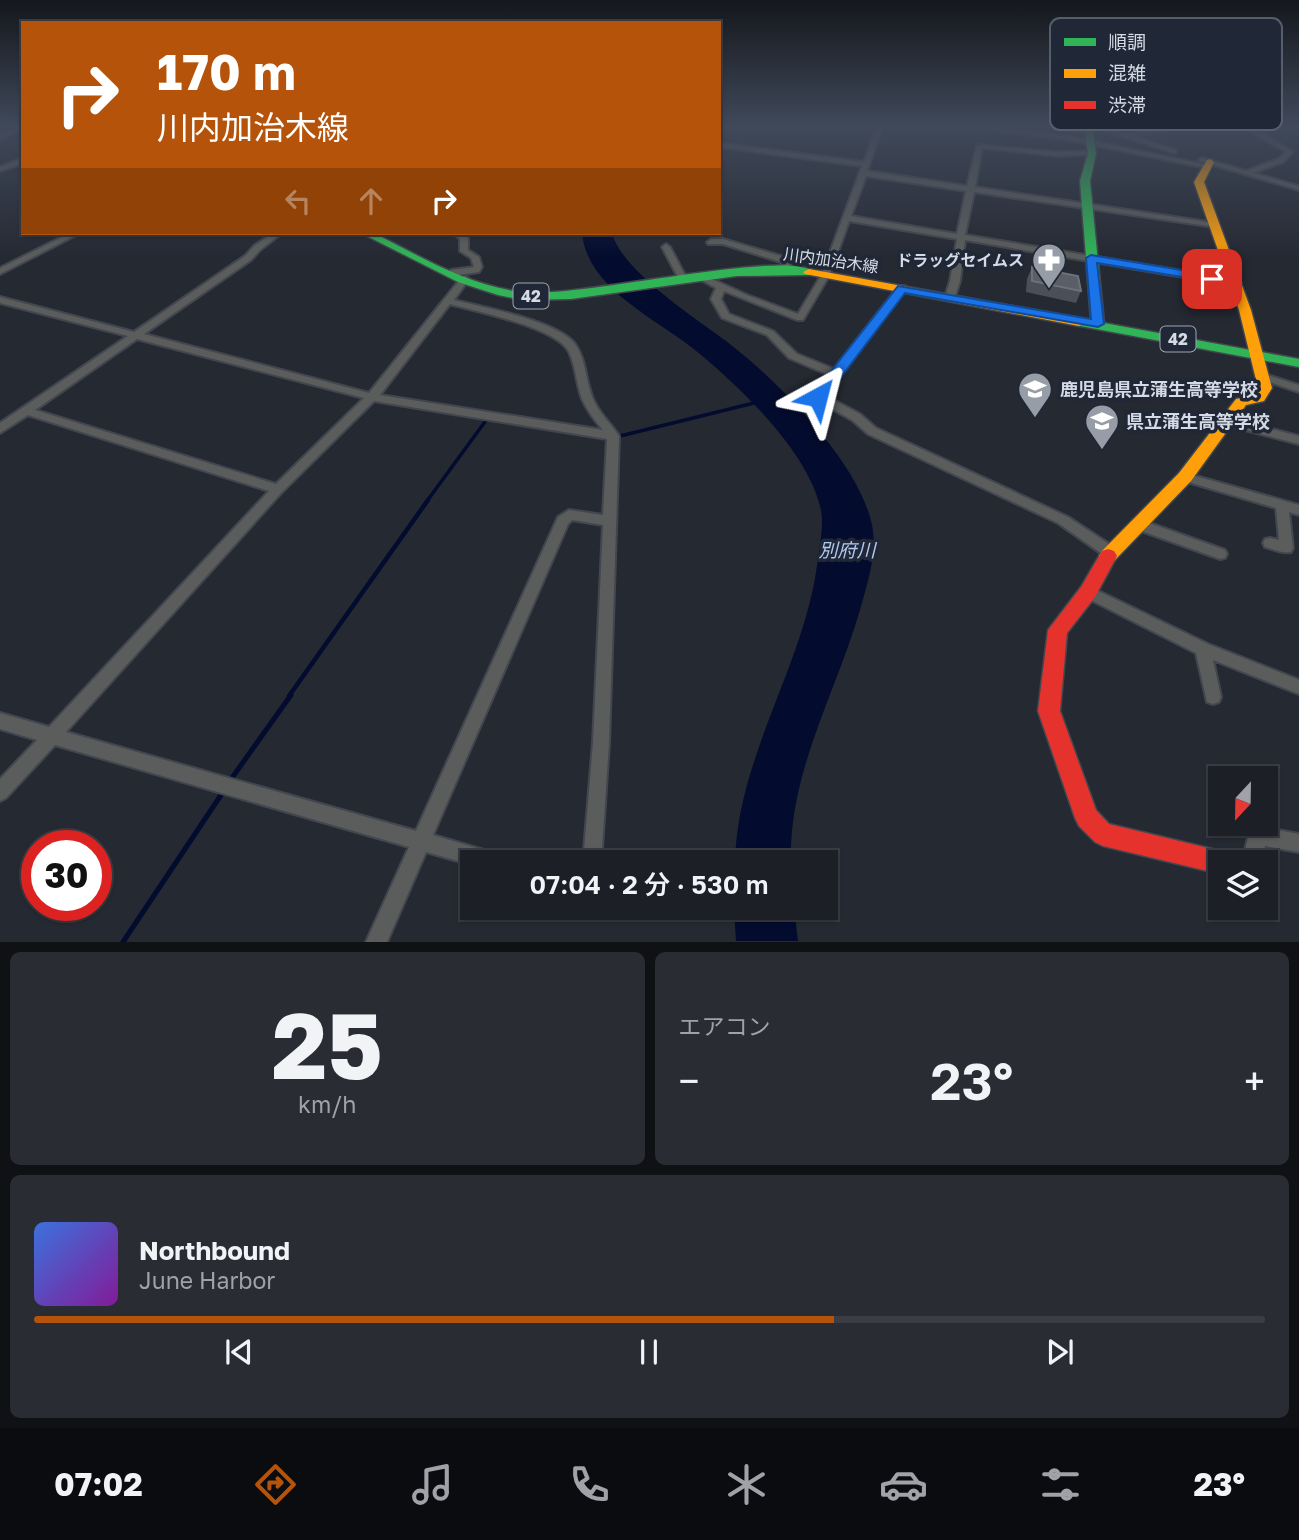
<!DOCTYPE html>
<html lang="ja">
<head>
<meta charset="utf-8">
<style>
	body { margin:0; font-family:"Golos Text","Noto Sans JP",sans-serif; background:#292c32; color:#f1f3f6; height:100vh; display:flex; flex-direction:column; font-size:26px; white-space:nowrap }
	* { box-sizing:border-box; margin:0 }
	p { font-size:23px; color:#a0a2a7 }
	.icon { flex:none; width:38px; height:38px; fill:none; stroke:currentColor; stroke-width:2; stroke-linecap:round; stroke-linejoin:round }
	.map { position:relative; height:942px; overflow:hidden }
	.drawer { display:flex; flex-direction:column; gap:10px; padding:10px; background:#0f1115; flex:1 }
	.drawer>* { flex:none }
	.banner { position:absolute; left:21px; top:21px; width:700px; height:214px; border-radius:0px; box-shadow:0 2px 5px #0004,0 0 0 2px #3a3d43; background:#b45309; color:#fff; overflow:hidden }
	.needle { width:46px; rotate:202deg }
	.buttons { position:absolute; left:1208px; top:766px; display:grid; gap:14px }
	.buttons a { display:grid; place-items:center; width:70px; height:70px; border-radius:0px; background:#1c1f26; box-shadow:0 2px 5px #0004,0 0 0 2px #3a3d43; font-size:35px }
	.speed { position:absolute; left:21px; top:830px; display:flex; gap:14px; font-size:35px; font-weight:700; text-align:center }
	.speed>* { display:grid; place-content:center; width:91px; height:91px; border-radius:50%; background:#1c1f26; box-shadow:0 2px 5px #0004,0 0 0 2px #3a3d43; line-height:1 }
	.speed .limit { border:10px solid #d22; background:#fff; color:#111 }
	.pin { position:absolute; display:grid; place-items:center; width:60px; height:60px; color:#fff; margin:-30px; border-radius:14px; box-shadow:0 4px 10px #0006 }
	.me { position:absolute; width:77px; margin:-38px; rotate:38deg; stroke-linejoin:round; filter:drop-shadow(0 0 5px #0008) }
	.turn { display:flex; align-items:center; gap:24px; height:147px; padding:0 21px; font-size:32px }
	.turn .icon { width:91px; height:91px; stroke-width:2.5 }
	.turn b { display:block; font-size:49px; line-height:60px }
	.lanes { display:flex; align-items:center; height:66px; padding:0 21px; background:#0003; justify-content:center; gap:35px; direction:ltr }
	.lanes .off { opacity:.35 }
	.big { font-size:52px; font-weight:600; line-height:1.1 }
	.drawer .tile { flex:1; display:flex; flex-direction:column; justify-content:center; gap:10px; min-width:0; padding:0 24px; border-radius:10px; background:#292c32 }
	.drawer .dial { align-items:center; gap:0 }
	.dial b { font-size:91px; line-height:1 }
	.song { display:flex; align-items:center; gap:21px }
	.cover { width:84px; height:84px; border-radius:10px; background:linear-gradient(135deg,hsl(220 70% 55%),hsl(290 70% 35%)) }
	.played { height:7px; border-radius:4px; background:linear-gradient(90deg,#b45309 65%,#3a3d43 65%) }
	.keys { display:flex; justify-content:space-around; direction:ltr }
	.heat { display:flex; justify-content:space-between; align-items:center; font-size:38px; direction:ltr }
	.drawer .tiles { flex:1; display:grid; gap:10px; grid-template-columns:1fr 1fr }
	.tile:last-child { grid-column:span 2 }
	.trip { position:absolute; left:460px; top:850px; width:378px; height:70px; border-radius:0px; background:#1c1f26; box-shadow:0 2px 5px #0004,0 0 0 2px #3a3d43; font-weight:600; line-height:70px; text-align:center }
	.tabs { display:flex; height:112px; justify-content:space-around; align-items:center; background:#0b0c0f; color:#a0a2a7 }
	.tabs .icon { width:49px; height:49px }
	.tabs .on { color:#b45309 }
	.tabs b { font-size:32px; color:#f1f3f6 }
	.map>svg:first-child { display:block }
</style>
</head>
<body>
<div class="map">
<svg width="1299" height="942" viewBox="0 0 1299 942">
	<rect width="100%" height="100%" fill="#252932"/>
	<path fill="#030b2e" d="M 582,233 L 612,233 C 622,271 694,317 726,341 C 777,380 859,462 872,525 C 877,553 869,577 862,603 C 838,690 788,771 791,863 L 735,863 C 737,755 806,664 818,558 C 820,542 824,526 821,510 C 809,453 744,391 700,354 C 660,320 587,290 582,233 Z
		M 734,908 L 794,908 L 798,941 L 736,941 Z"/>
	<g fill="none" stroke-linecap="round" stroke-linejoin="round">
		<path stroke="#030b2e" stroke-width="3.5" d="M 499,421 L 608,439
			M 616,437 L 754,403
			M 427,501 L 487,419"/>
		<path stroke="#030b2e" stroke-width="4.5" d="M 289,696 L 428,500"/>
		<path stroke="#030b2e" stroke-width="5" d="M 229,782 L 291,695
			M 123,942 L 223,792"/>
		<g stroke="#42464e" stroke-width="4">
			<path id="street" d="M 20,126 L 23,126 L 23,129 L 0,139 L 0,135 Z
				M 877,126 L 883,126 L 867,171 L 967,186 L 977,145 L 1058,152 L 1092,151 L 1095,153 L 1094,154 L 1058,156 L 982,148 L 975,187 L 1215,223 L 1219,225 L 1215,227 L 974,192 L 965,235 L 1236,280 L 1241,283 L 1236,286 L 965,240 L 960,281 L 955,297 L 950,300 L 945,297 L 950,281 L 957,239 L 849,221 L 830,274 L 803,320 L 797,320 L 724,291 L 721,299 L 729,314 L 773,331 L 797,354 L 834,369 L 899,286 L 905,286 L 905,290 L 840,376 L 824,392 L 824,395 L 860,414 L 876,428 L 1068,517 L 1115,548 L 1117,552 L 1115,556 L 1110,557 L 1105,556 L 1058,523 L 868,434 L 852,420 L 814,399 L 814,391 L 829,375 L 789,358 L 767,335 L 722,318 L 711,299 L 716,288 L 696,277 L 703,275 L 747,295 L 798,314 L 822,274 L 862,166 L 719,147 L 719,143 L 864,162 ZM 866,176 L 966,191 L 957,234 L 851,216 Z
				M 965,126 L 985,126 L 1068,136 L 1211,166 L 1207,168 L 1068,140 Z
				M 1091,126 L 1101,126 L 1125,134 L 1175,126 L 1194,126 L 1131,136 L 1176,150 L 1176,152 L 1174,153 Z
				M 1242,126 L 1250,126 L 1293,152 L 1283,162 L 1253,173 L 1299,186 L 1299,190 L 1200,161 L 1199,160 L 1202,158 L 1246,171 L 1278,159 L 1286,152 Z
				M 1069,127 L 1090,131 L 1087,133 L 1067,130 L 1066,129 Z
				M 23,158 L 23,163 L 0,171 L 0,167 Z
				M 70,233 L 80,233 L 0,274 L 0,268 Z
				M 273,233 L 282,233 L 260,250 L 251,260 L 144,334 L 369,393 L 462,277 L 465,276 L 469,279 L 454,300 C 482,307 558,321 575,344 C 587,361 585,382 594,401 C 600,414 611,424 619,436 L 609,743 L 601,863 L 583,863 L 593,743 L 603,525 L 572,520 L 568,524 L 433,835 L 497,854 L 504,856 L 506,863 L 472,863 L 472,865 L 426,852 L 387,942 L 366,942 L 409,847 L 55,745 L 6,798 L 0,801 L 0,779 L 37,740 L 0,729 L 0,713 L 49,727 L 269,491 L 28,415 L 0,433 L 0,423 L 128,336 L 0,303 L 0,297 L 134,332 L 245,256 L 254,246 ZM 450,304 C 477,312 557,327 569,352 C 576,367 576,383 582,399 C 587,410 595,421 603,430 L 380,395 ZM 137,339 L 364,398 L 276,484 L 35,410 ZM 374,401 L 607,439 L 603,515 L 569,510 L 558,517 L 416,831 L 66,732 L 282,492 Z
				M 453,233 L 462,233 L 468,238 L 468,250 L 479,257 L 482,267 L 479,272 L 451,276 L 447,273 L 451,270 L 474,267 L 471,258 L 460,251 L 460,239 Z
				M 711,239 L 723,239 L 788,258 L 792,270 L 785,272 L 781,262 L 723,244 L 708,244 L 707,242 Z
				M 666,244 L 670,247 L 687,279 L 686,281 L 679,279 L 662,247 Z
				M 1264,374 L 1299,385 L 1299,392 L 1260,379 L 1259,377 L 1260,375 Z
				M 1226,417 L 1299,436 L 1299,444 L 1222,424 L 1220,421 Z
				M 1185,473 L 1299,505 L 1299,515 L 1289,512 L 1293,548 L 1291,552 C 1283,554 1273,549 1265,547 L 1263,543 L 1265,539 L 1270,538 L 1279,540 L 1276,508 L 1181,480 L 1179,477 L 1181,474 Z
				M 1138,519 L 1225,550 L 1227,554 L 1225,558 L 1220,559 L 1133,528 L 1131,524 L 1133,520 Z
				M 1088,586 L 1208,644 L 1299,680 L 1299,694 L 1213,660 L 1221,697 L 1219,702 L 1213,704 L 1207,702 L 1196,653 L 1083,596 L 1081,592 L 1083,588 Z
				M 1257,826 L 1299,834 L 1299,852 L 1265,846 L 1262,863 L 1241,863 L 1244,856 L 1250,828 Z"/>
		</g>
		<g stroke="#42464e" stroke-width="3">
			<path id="fast" d="M 1084,126 L 1092,126 L 1096,153 L 1090,181 L 1104,323 L 1299,359 L 1299,367 L 1075,325 L 1073,322 L 1079,318 L 1091,321 L 1080,181 L 1088,153 Z
				M 361,233 L 374,233 C 421,257 469,286 522,292 C 579,299 783,248 815,272 L 809,275 L 737,276 L 571,299 L 523,300 L 498,295 L 458,282 Z"/>
		</g>
		<g stroke="#42464e" stroke-width="3">
			<path id="slow" d="M 1210,159 L 1214,162 L 1204,182 L 1251,310 L 1272,388 L 1264,401 L 1246,405 L 1191,481 L 1114,561 L 1108,563 L 1102,561 L 1099,556 L 1102,551 L 1179,473 L 1236,399 L 1254,395 L 1258,388 L 1239,310 L 1194,182 L 1207,160 Z
				M 809,269 L 1079,318 L 1085,322 L 1079,326 L 805,274 L 803,272 Z"/>
		</g>
		<g stroke="#42464e" stroke-width="3">
			<path id="jam" d="M 1108,549 L 1114,551 L 1117,556 L 1095,597 L 1067,633 L 1060,711 L 1096,810 L 1109,824 L 1233,854 L 1236,863 L 1220,863 L 1220,874 L 1103,846 L 1095,842 L 1079,826 L 1075,818 L 1038,711 L 1048,630 L 1081,587 L 1102,551 Z"/>
		</g>
		<use href="#street" fill="#5b5d5c" fill-rule="evenodd"/>
		<use href="#fast" fill="#30b455" fill-rule="evenodd"/>
		<use href="#slow" fill="#ff9f0a" fill-rule="evenodd"/>
		<use href="#jam" fill="#e5322d" fill-rule="evenodd"/>
	</g>
	<path fill="#4b4f57" d="M 1032,267 L 1081,291 L 1076,303 L 1026,292 L 1027,279 Z"/>
	<path fill="#5a5e66" stroke="#6d717a" stroke-width="2" d="M 1032,267 L 1078,276 L 1081,291 L 1032,281 Z"/>
	<linearGradient id="sky" x2="0" y2="1"><stop stop-color="#14171c"/><stop offset="0.49" stop-color="#40495a"/><stop offset="1" stop-color="#40495a" stop-opacity="0"/></linearGradient>
	<rect width="1299" height="258" fill="url(#sky)"/>
	<path fill="#1a73e8" stroke="#114b97" stroke-width="2" d="M 1091,255 L 1212,275 L 1218,279 L 1212,282 L 1097,263 L 1104,324 L 1098,327 L 905,293 L 841,377 L 826,393 L 824,400 L 813,400 L 811,397 L 814,388 L 831,371 L 898,286 L 1091,319 L 1086,258 Z"/>
	<defs>
		<g id="pharmacy-pin" transform="scale(1.75)"><path d="M0 17L-7.5 6A9.5 9.5 0 1 1 7.5 6Z" fill="#979da6" stroke="#202837"/><path d="M-2-6h4v4h4v4h-4v4h-4v-4h-4v-4h4Z" fill="#fff"/></g>
		<g id="school-pin" transform="scale(1.75)"><path d="M0 17L-7.5 6A9.5 9.5 0 1 1 7.5 6Z" fill="#979da6" stroke="#202837"/><path d="M0-5L7-2L0 1L-7-2ZM-4 1L0 2.5L4 1V4Q0 6-4 4Z" fill="#fff"/></g>
	</defs>
	<g fill-rule="evenodd">
		<use href="#pharmacy-pin" x="1049" y="260"/>
		<use href="#school-pin" x="1035" y="389"/>
		<use href="#school-pin" x="1102" y="421"/>
	</g>
	<g text-anchor="middle" dominant-baseline="central" stroke-width="7" stroke-linejoin="round" paint-order="stroke">
		<g font-size="16" fill="#d5dbe5" stroke="#202837">
			<text transform="translate(831 260) rotate(8)">川内加治木線</text>
		</g>
		<g font-size="16" font-weight="bold" fill="#d5dbe5" stroke="#202837" text-anchor="end">
			<text x="1024" y="260">ドラッグセイムス</text>
		</g>
		<g fill="#202837" stroke="#9fa5b1" stroke-width="2">
			<rect x="513.5" y="283.5" width="35" height="25" rx="5"/>
			<rect x="1160.5" y="326.5" width="35" height="25" rx="5"/>
		</g>
		<g font-size="16" font-weight="bold" fill="#d5dbe5">
			<text x="531" y="296">42</text>
			<text x="1178" y="339">42</text>
		</g>
		<g font-size="18" font-weight="bold" fill="#d5dbe5" stroke="#202837" text-anchor="start">
			<text x="1060" y="389">鹿児島県立蒲生高等学校</text>
			<text x="1126" y="421">県立蒲生高等学校</text>
		</g>
		<g font-size="19" font-style="italic" fill="#b1c8f3" stroke="#202837">
			<text x="847" y="549">別府川</text>
		</g>
	</g>
	<rect x="1050" y="18" width="232" height="112" rx="10" fill="#202837" stroke="#565e6b" stroke-width="2"/>
	<rect x="1064" y="38" width="32" height="8" fill="#30b455"/>
	<rect x="1064" y="69" width="32" height="9" fill="#ff9f0a"/>
	<rect x="1064" y="101" width="32" height="8" fill="#e5322d"/>
	<g font-size="19" fill="#d5dbe5">
		<text x="1108" y="49">順調</text>
		<text x="1108" y="80">混雑</text>
		<text x="1108" y="112">渋滞</text>
	</g>
</svg>
<div class="buttons">
<a><svg class="needle" viewBox="-14 -14 28 28"><path d="M0-13l5 13h-10z" fill="#e53935"/><path d="M0 13l5-13h-10z" fill="#a0a2a7"/></svg></a>
<a><svg class="icon" aria-label="layers" viewBox="0 0 24 24"><path d="M12 4l9 5-9 5-9-5zM3 14l9 5 9-5"/></svg></a>
</div>
<div class="speed"><div class="limit">30</div></div>
<div class="pin" style="left:1212px;top:279px;background:#d93025"><svg class="icon" aria-label="arrive" viewBox="0 0 24 24"><path d="M6 21V4h12l-3 4 3 4H6"/></svg></div>
<svg class="me" style="left:818px;top:397px" viewBox="-20 -20 40 40"><path d="M0-17L14 15 0 8-14 15z" fill="#1a73e8" stroke="#fff" stroke-width="4"/></svg>
<div class="trip">07:04 · 2 分 · 530 m</div>
<div class="banner">
<div class="turn"><svg class="icon" aria-label="right" viewBox="0 0 24 24"><path d="M7 20v-9h11M14 6l5 5-5 5"/></svg><div><b>170 m</b>川内加治木線</div></div>
<div class="lanes"><svg class="icon off" aria-label="left" viewBox="0 0 24 24"><path d="M17 20v-9H6M10 6l-5 5 5 5"/></svg><svg class="icon off" aria-label="ahead" viewBox="0 0 24 24"><path d="M12 20V5M6 11l6-6 6 6"/></svg><svg class="icon" aria-label="right" viewBox="0 0 24 24"><path d="M7 20v-9h11M14 6l5 5-5 5"/></svg></div>
</div>
</div>
<section class="drawer">
<div class="tiles">
<div class="tile dial"><b>25</b><p>km/h</p></div>
<div class="tile"><p>エアコン</p>
<div class="heat"><a>−</a><b class="big">23°</b><a>+</a></div>
</div>
<div class="tile">
<div class="song"><i class="cover"></i><div><b>Northbound</b><p>June Harbor</p></div></div>
<div class="played"></div>
<div class="keys"><svg class="icon" aria-label="previous" viewBox="0 0 24 24"><path d="M18 5L8 12l10 7zM5 5v14"/></svg><svg class="icon" aria-label="pause" viewBox="0 0 24 24"><path d="M8 5v14M16 5v14"/></svg><svg class="icon" aria-label="next" viewBox="0 0 24 24"><path d="M6 5l10 7-10 7zM19 5v14"/></svg></div>
</div>
</div>
</section>
<nav class="tabs">
<b>07:02</b>
<svg class="icon on" aria-label="directions" viewBox="0 0 24 24"><path d="M12 3l9 9-9 9-9-9zM9 14v-3h6M13 9l2 2-2 2"/></svg>
<svg class="icon" aria-label="music" viewBox="0 0 24 24"><path d="M9 18V5l10-2v13"/><circle cx="6" cy="18" r="3"/><circle cx="16" cy="16" r="3"/></svg>
<svg class="icon" aria-label="phone" viewBox="0 0 24 24"><path d="M5 4h4l2 5-3 2q2 4 5 5l2-3 5 2v4C11 20 4 13 5 4z"/></svg>
<svg class="icon" aria-label="climate" viewBox="0 0 24 24"><path d="M12 3v18M4 7l16 10M4 17L20 7"/></svg>
<svg class="icon" aria-label="car" viewBox="0 0 24 24"><path d="M5 17H2v-5l4-1 3-4h7l3 4 3 1v5h-3M9 17h6M6 11h13"/><circle cx="7" cy="17" r="2"/><circle cx="17" cy="17" r="2"/></svg>
<svg class="icon" aria-label="filters" viewBox="0 0 24 24"><path d="M4 7h16M4 17h16"/><circle cx="9" cy="7" r="2"/><circle cx="15" cy="17" r="2"/></svg>
<b>23°</b>
</nav>
</body>
</html>
